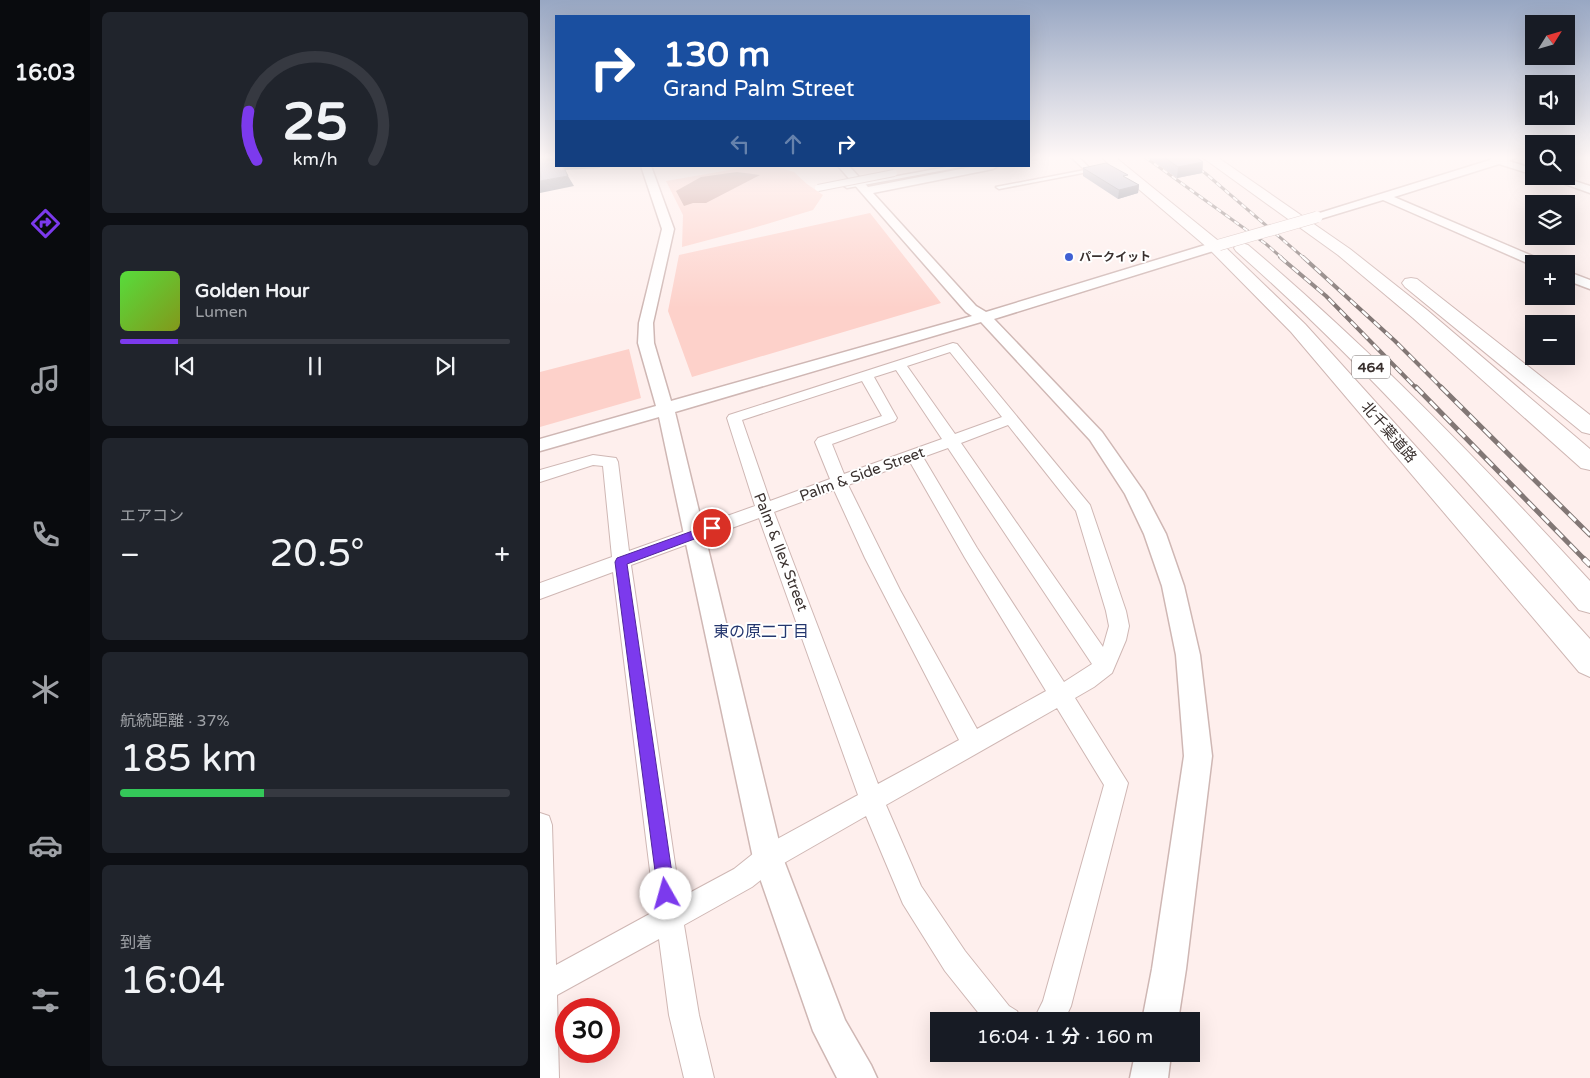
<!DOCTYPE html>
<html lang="ja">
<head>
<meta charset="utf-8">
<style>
	body { margin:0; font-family:"Varela Round","Noto Sans JP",sans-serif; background:#20242c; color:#f1f3f6; height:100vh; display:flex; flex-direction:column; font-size:19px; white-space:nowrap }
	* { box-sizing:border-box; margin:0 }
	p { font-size:16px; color:#9ea1a6 }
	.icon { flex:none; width:28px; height:28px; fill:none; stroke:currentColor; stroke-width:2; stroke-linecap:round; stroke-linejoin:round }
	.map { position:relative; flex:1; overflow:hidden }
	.details { display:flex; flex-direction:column; gap:12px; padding:12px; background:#0d0f14; width:450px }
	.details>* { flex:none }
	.guide { position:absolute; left:15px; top:15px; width:475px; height:152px; border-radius:0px; box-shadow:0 5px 20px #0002; background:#1a4fa0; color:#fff; overflow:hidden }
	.needle { width:32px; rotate:53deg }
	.controls { position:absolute; left:985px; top:15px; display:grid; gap:10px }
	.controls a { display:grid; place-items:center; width:50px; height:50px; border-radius:0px; background:#171b24; box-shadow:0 5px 20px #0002; font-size:25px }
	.speed { position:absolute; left:15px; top:998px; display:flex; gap:10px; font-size:25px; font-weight:700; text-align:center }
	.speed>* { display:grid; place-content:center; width:65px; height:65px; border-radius:50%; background:#171b24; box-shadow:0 5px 20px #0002; line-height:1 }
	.speed .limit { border:8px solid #d22; background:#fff; color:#111 }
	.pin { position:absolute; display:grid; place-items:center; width:42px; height:42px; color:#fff; margin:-21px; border:2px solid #fff; border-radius:50%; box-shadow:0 1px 5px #0007 }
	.me { position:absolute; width:55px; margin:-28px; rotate:353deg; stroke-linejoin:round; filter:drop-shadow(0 0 4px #0008) }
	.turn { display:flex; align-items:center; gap:18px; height:105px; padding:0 25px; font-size:22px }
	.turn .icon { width:65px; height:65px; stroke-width:2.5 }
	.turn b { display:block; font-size:35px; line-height:42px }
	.lanes { display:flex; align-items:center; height:48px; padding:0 25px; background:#0003; justify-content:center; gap:25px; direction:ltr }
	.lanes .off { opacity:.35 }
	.big { font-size:38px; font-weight:600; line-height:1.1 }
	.details .widget { flex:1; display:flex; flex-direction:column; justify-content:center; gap:8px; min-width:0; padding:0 18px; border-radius:8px; background:#20242c }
	.details .dial { align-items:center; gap:0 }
	.dial svg { height:130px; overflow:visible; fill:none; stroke:#363941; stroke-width:7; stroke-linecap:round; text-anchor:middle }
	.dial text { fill:#f1f3f6; stroke:none }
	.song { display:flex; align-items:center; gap:15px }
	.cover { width:60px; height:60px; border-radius:8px; background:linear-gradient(135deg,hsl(110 70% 55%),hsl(70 70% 35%)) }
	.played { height:5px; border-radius:2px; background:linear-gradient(90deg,#7c3aed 15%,#363941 15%) }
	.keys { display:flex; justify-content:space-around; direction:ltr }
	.heat { display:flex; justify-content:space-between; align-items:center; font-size:28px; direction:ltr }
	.charge { height:8px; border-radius:4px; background:linear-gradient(90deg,#34c759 37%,#363941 0) }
	.trip { position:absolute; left:390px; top:1012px; width:270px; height:50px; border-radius:0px; background:#171b24; box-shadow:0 5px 20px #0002; font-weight:600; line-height:50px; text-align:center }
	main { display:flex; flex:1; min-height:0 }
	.tab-bar { display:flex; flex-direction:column; width:90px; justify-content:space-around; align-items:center; background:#090b0e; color:#9ea1a6 }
	.tab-bar .icon { width:35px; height:35px }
	.tab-bar .selected { color:#7c3aed }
	.tab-bar b { font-size:22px; color:#f1f3f6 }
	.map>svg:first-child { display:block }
</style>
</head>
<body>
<main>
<nav class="tab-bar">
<b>16:03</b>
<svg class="icon selected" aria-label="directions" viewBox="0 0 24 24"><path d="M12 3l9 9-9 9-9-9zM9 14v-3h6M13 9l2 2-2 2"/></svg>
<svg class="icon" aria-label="music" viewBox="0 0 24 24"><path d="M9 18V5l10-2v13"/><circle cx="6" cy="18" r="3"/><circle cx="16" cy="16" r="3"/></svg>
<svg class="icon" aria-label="phone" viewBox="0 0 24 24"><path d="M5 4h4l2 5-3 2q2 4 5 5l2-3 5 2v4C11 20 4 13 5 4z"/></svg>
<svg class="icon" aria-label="climate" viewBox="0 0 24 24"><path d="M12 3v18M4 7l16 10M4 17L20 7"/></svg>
<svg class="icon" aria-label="car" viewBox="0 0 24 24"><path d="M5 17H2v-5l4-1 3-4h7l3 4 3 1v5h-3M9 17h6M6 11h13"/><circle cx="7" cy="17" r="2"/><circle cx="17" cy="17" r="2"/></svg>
<svg class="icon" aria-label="filters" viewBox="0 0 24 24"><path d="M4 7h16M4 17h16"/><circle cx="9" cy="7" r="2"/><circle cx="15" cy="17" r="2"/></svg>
</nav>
<section class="details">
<div class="widget dial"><svg viewBox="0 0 100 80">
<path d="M14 69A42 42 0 1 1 86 69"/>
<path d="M14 69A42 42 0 0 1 9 39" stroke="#7c3aed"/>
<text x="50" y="56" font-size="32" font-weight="700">25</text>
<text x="50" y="72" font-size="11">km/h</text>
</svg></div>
<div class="widget">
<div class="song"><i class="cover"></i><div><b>Golden Hour</b><p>Lumen</p></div></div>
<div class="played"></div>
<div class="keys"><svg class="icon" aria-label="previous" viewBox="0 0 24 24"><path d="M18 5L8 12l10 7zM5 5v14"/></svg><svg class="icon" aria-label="pause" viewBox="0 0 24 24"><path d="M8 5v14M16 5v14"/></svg><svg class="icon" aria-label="next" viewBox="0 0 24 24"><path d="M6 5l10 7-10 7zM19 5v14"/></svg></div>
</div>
<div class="widget"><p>エアコン</p>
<div class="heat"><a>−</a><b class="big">20.5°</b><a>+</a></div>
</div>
<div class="widget"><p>航続距離 · 37%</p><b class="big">185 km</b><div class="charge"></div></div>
<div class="widget"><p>到着</p><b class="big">16:04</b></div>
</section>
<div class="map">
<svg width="1050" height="1078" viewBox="0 0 1050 1078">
	<rect width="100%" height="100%" fill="#feefed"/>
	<path fill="#fdd1ca" d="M 207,167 L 237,167 L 254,172 L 267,184 L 283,195 L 273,210 L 210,229 L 142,247 L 143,215 L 126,181 Z
		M 330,213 L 401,303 L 152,377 L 128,311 L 139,255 Z
		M 89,349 L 101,398 L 0,427 L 0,372 Z"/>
	<path fill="#c1938c" d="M 197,172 L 220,175 L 166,203 L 153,203 L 144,206 L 136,191 L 161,177 Z"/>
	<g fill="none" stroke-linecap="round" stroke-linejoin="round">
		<g stroke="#cfb7b4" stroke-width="3">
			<path id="pedestrian" d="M 531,157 L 538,157 L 553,171 L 459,189 L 456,187 L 545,170 Z
				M 412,166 L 427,166 L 307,188 L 304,186 Z"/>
		</g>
		<g stroke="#cfb7b4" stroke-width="2">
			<path id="minor" d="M 413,343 L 417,344 L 550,505 L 586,611 L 589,626 L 586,640 L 572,673 L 554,687 L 535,698 L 588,783 L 531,1006 L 524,1021 L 493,1021 L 503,1001 L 564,785 L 517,708 L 346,805 L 381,886 L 425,951 L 469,1006 L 477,1011 L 482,1021 L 445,1021 L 405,971 L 363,904 L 326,816 L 237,867 L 212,887 L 144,925 L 159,1015 L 174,1078 L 144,1078 L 129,1015 L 119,939 L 17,995 L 19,1078 L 0,1078 L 0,813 L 9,816 L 12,825 L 16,965 L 115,911 L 73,572 L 0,599 L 0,583 L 72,557 L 63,466 L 53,465 L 0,482 L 0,470 L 53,455 L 76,458 L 78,462 L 89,551 L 215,506 L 187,418 L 189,415 ZM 410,352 L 462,417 L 415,434 L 367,366 ZM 356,370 L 402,439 L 304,474 L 292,444 L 355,421 L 357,418 L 334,377 ZM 322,381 L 342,416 L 278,438 L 275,442 L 290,479 L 230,501 L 202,420 ZM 468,425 L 536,511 L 566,611 L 569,626 L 563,647 L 421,443 ZM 408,448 L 552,664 L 524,682 L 437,548 L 383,457 ZM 370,462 L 425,558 L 506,691 L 437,729 L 360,590 L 308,485 ZM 294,490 L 325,558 L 419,740 L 338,784 L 234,512 ZM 219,518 L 318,795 L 219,849 L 194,869 L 140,898 L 91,565 Z"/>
		</g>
		<g stroke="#cfb7b4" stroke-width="3">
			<path id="tertiary" d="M 977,157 L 969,161 L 994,169 L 994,175 L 959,164 L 854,197 L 1004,261 L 1005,264 L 994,264 L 994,266 L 843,200 L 777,220 L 771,217 L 773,215 L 950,160 L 952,158 Z
				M 101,166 L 111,166 L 134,229 L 113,323 L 114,343 L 131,401 L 432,316 L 426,312 L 298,166 L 309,166 L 328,187 L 436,166 L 458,166 L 453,169 L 333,193 L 436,306 L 446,312 L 675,242 L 679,241 L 685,245 L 683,248 L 454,319 L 562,432 L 604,492 L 626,534 L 644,586 L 660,655 L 672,756 L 646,969 L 638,1021 L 602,1021 L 612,969 L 644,756 L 636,655 L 622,586 L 604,534 L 585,494 L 550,440 L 441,322 L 135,412 L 243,858 L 305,1020 L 331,1065 L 337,1078 L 297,1078 L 273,1031 L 213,858 L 119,417 L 0,451 L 0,439 L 116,406 L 98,343 L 99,323 L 122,229 Z
				M 1003,176 L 1019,176 L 1050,186 L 1050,193 Z
				M 1026,271 L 1050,280 L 1050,289 L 1026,280 Z
				M 595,1054 L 631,1054 L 628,1078 L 590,1078 Z"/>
		</g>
		<g stroke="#cfb7b4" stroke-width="2">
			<path id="trunk" d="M 561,157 L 575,157 L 681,243 L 765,324 L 1050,639 L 1050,677 L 1039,672 L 751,332 L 669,249 Z
				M 662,157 L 677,157 L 810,249 L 887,310 L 1050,449 L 1050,470 L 1041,468 L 873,318 L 798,255 Z
				M 702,243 L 708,245 C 830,348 941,463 1050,581 L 1050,613 L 1039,610 C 931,484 821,361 696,251 L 694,248 L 696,245 Z
				M 871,278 L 877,279 L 1050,415 L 1050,434 L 1042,432 L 865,287 L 862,283 L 865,279 Z"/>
		</g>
		<use href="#pedestrian" fill="#fff" fill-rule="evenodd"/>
		<use href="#minor" fill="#fff" fill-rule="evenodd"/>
		<use href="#tertiary" fill="#fff" fill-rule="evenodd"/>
		<use href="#trunk" fill="#fff" fill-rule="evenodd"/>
		<g stroke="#827775" stroke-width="3">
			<path id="rail-far3" d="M 605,157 L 726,244 L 742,258
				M 641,157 L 665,173 L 764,258"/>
		</g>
		<g stroke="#827775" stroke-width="4">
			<path id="rail-far2" d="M 740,257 L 786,296 L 877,389
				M 763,257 L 855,341 L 903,389"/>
		</g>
		<g stroke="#827775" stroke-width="5">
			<path id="rail-far1" d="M 876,387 L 1045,560
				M 901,387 L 1050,535"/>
		</g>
		<g stroke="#827775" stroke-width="6">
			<path id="rail" d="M 1044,559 L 1050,565"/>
		</g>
		<use href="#rail-far3" stroke="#fff" stroke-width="2" stroke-dasharray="5.5" stroke-linecap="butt"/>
		<use href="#rail-far2" stroke="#fff" stroke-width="2.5" stroke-dasharray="8" stroke-linecap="butt"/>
		<use href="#rail-far1" stroke="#fff" stroke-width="3" stroke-dasharray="10" stroke-linecap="butt"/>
		<use href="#rail" stroke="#fff" stroke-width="4.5" stroke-dasharray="13" stroke-linecap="butt"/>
		<g stroke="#cfb7b4" stroke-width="8" stroke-linecap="butt">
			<path id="pedestrian-bridge" d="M 278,188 L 354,173"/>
		</g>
		<g stroke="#cfb7b4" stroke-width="12" stroke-linecap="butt">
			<path id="tertiary-bridge" d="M 679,245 L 777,217"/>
		</g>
		<use href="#pedestrian-bridge" stroke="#fff" stroke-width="6"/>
		<use href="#tertiary-bridge" stroke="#fff" stroke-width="11"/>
	</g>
	<path fill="#9399a9" d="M 602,157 L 656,157 L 663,162 L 662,173 L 637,178 L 609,158 L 603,158 Z
		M 543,168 L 587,178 L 599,185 L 598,193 L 578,199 L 543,176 Z"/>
	<path fill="#787d8a" d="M 663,162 L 662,173 L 637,178 L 638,167 Z
		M 23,166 L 60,166 L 60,168 L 25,170 Z
		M 28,176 L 34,186 L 0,193 L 0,181 Z
		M 599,185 L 598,193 L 578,199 L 579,190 Z"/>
	<path fill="#abb2c5" stroke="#787d8a" d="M 0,157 L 16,157 L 16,166 L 23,166 L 28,176 L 0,181 Z
		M 624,157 L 656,157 L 663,162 L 638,167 Z
		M 566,163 L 588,175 L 583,176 L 599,185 L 579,190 L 543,168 Z"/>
	<linearGradient id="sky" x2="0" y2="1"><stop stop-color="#98a7c3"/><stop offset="0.51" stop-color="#fff8f7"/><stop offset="1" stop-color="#fff8f7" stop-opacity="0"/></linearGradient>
	<rect width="1050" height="308" fill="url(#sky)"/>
	<path fill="#7c3aed" stroke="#51269a" d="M 172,524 L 176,525 L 177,528 L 176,531 L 87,564 L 135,894 L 132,900 L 126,903 L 120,900 L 118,894 L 75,562 L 77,558 Z"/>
	<circle fill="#4060d3" stroke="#fff" stroke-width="2" cx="529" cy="257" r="5"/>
	<g text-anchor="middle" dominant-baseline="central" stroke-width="4" stroke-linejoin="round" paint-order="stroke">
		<g font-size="12" font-weight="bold" fill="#39302e" stroke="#fff" text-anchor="start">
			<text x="539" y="257">パークイット</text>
		</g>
		<rect fill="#fff" stroke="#746e6d" stroke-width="1" x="812" y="355.5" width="38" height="23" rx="4"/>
		<g font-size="14" font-weight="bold" fill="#39302e">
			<text x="831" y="367">464</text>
		</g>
		<g font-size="15" fill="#39302e" stroke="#fff">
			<text transform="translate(849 432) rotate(49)">北千葉道路</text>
			<text transform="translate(322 474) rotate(-20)">Palm &amp; Side Street</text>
			<text transform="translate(241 552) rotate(69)">Palm &amp; Ilex Street</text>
		</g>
		<g font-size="16" fill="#24366e" stroke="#fff">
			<text x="221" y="632">東の原二丁目</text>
		</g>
	</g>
</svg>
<div class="controls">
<a><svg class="needle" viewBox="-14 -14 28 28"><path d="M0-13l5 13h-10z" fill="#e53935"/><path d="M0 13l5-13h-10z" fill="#9ea1a6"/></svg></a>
<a><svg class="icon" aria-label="sound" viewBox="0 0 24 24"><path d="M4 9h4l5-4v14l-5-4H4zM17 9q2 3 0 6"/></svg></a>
<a><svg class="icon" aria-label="search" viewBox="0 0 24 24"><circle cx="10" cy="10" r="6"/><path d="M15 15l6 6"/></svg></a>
<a><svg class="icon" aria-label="layers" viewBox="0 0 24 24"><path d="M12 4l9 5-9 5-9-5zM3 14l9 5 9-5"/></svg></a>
<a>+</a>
<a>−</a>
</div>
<div class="speed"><div class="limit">30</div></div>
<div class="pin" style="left:172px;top:528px;background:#d93025"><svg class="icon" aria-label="arrive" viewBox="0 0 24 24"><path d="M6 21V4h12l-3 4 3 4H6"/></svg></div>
<svg class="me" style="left:126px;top:894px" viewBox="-20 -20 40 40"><circle r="19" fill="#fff"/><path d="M0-13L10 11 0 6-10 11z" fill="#7c3aed"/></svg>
<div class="trip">16:04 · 1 分 · 160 m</div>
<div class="guide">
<div class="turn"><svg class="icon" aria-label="right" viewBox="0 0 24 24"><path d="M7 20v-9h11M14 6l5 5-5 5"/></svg><div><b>130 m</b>Grand Palm Street</div></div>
<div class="lanes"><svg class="icon off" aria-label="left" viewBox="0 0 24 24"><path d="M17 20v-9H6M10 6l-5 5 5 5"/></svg><svg class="icon off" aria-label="ahead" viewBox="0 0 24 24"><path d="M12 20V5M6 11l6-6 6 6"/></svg><svg class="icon" aria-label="right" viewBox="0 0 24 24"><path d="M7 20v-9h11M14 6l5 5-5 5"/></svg></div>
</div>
</div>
</main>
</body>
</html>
